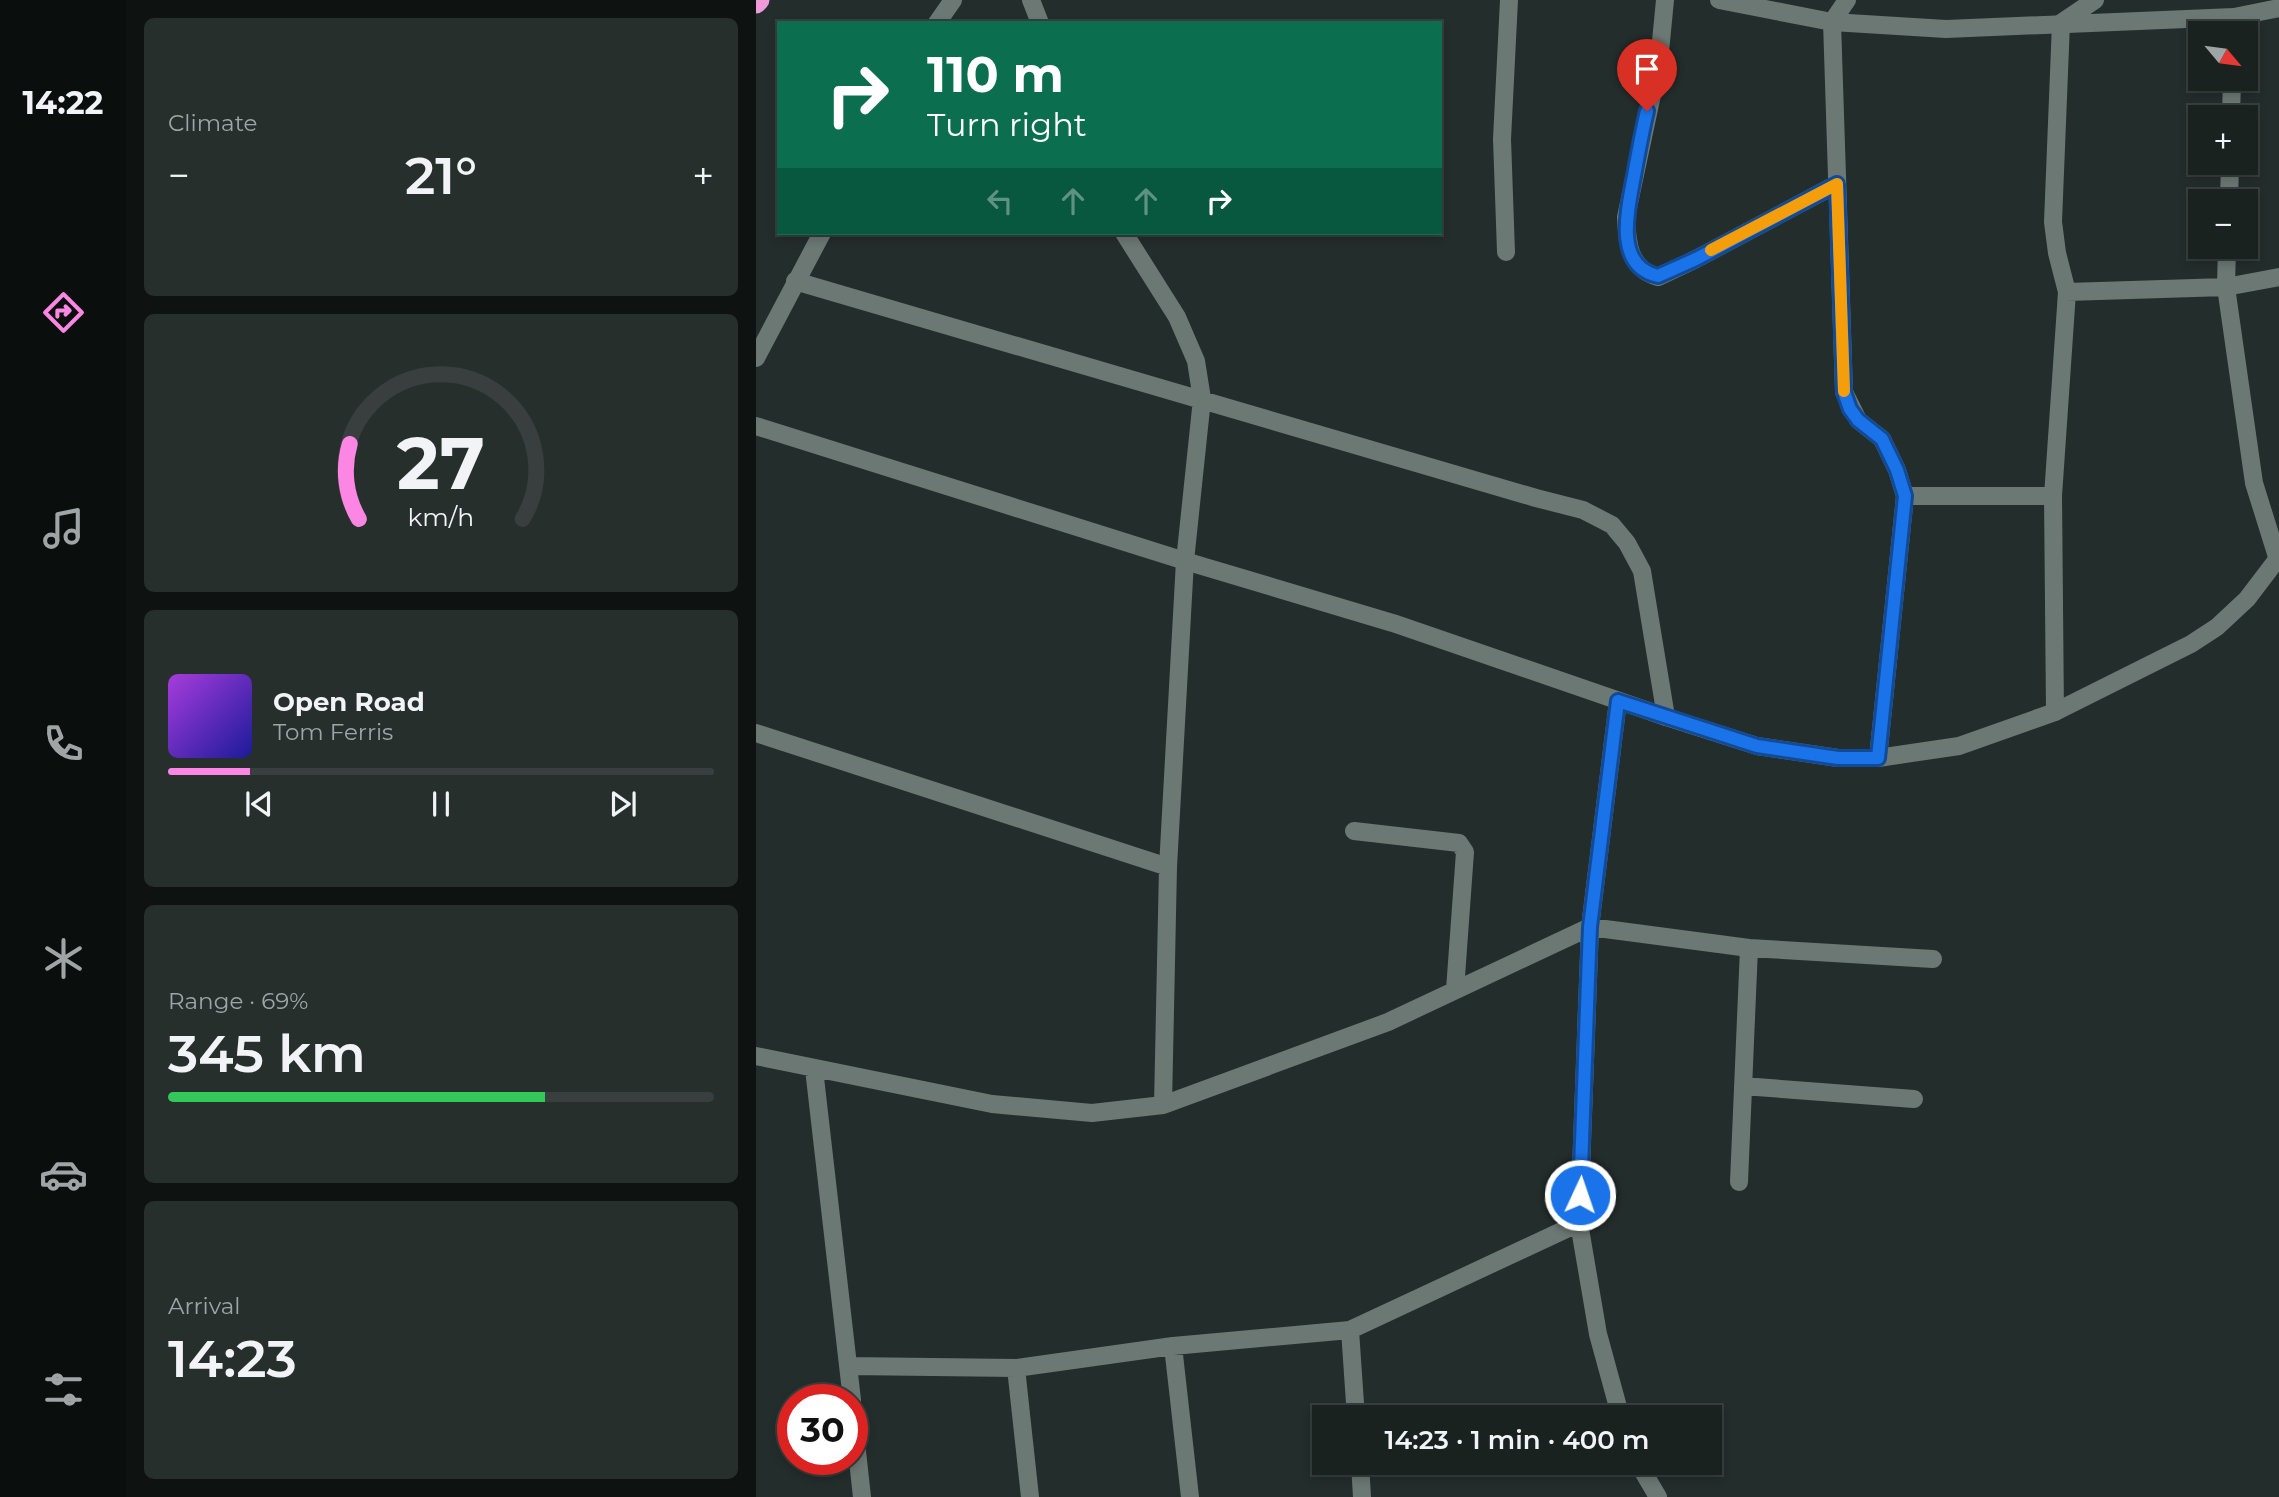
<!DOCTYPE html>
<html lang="en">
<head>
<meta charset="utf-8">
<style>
	body { margin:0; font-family:Montserrat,sans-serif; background:#272f2d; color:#f1f3f6; height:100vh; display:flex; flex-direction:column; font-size:26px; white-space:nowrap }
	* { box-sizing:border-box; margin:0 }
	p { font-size:23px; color:#9fa4a5 }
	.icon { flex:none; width:38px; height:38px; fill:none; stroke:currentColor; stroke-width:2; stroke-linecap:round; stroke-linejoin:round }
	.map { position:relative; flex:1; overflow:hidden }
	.side { display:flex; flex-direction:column; gap:18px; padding:18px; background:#0e1312; width:630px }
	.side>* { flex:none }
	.hud { position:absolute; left:21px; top:21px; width:665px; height:214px; border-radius:0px; box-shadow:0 4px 10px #0003,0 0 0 2px #383f3e; background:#0b6e4f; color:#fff; overflow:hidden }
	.needle { width:46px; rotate:119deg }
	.buttons { position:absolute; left:1432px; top:21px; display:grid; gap:14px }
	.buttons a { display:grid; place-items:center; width:70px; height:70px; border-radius:0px; background:#1a2220; box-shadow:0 4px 10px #0003,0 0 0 2px #383f3e; font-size:35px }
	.speed { position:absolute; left:21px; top:1384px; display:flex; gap:14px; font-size:35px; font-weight:700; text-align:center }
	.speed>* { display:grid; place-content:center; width:91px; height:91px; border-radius:50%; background:#1a2220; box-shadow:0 4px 10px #0003,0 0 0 2px #383f3e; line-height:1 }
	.speed .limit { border:10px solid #d22; background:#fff; color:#111 }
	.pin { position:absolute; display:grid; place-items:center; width:60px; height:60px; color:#fff; margin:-72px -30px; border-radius:50% 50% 50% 0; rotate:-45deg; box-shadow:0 0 7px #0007 }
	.pin .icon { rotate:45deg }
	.me { position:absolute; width:77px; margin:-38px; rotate:3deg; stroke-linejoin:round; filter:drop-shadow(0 0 5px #0008) }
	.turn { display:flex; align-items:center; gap:24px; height:147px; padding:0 35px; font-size:32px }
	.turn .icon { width:91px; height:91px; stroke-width:2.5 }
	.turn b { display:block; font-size:49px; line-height:60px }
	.lanes { display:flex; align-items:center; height:66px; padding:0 35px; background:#0003; justify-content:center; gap:35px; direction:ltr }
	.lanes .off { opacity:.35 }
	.big { font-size:52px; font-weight:600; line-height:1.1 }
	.side .card { flex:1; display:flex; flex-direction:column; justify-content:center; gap:10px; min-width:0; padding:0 24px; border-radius:10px; background:#272f2d }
	.side .dial { align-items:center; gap:0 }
	.dial svg { height:182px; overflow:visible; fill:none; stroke:#383f3e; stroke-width:7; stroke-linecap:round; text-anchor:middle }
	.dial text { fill:#f1f3f6; stroke:none }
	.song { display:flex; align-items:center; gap:21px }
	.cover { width:84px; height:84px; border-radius:10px; background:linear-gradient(135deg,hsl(280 70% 55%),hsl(240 70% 35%)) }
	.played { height:7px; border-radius:4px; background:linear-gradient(90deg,#fc86e3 15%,#383f3e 15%) }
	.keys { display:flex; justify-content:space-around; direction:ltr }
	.heat { display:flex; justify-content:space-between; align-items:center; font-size:38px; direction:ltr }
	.charge { height:10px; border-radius:5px; background:linear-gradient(90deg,#34c759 69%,#383f3e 0) }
	.trip { position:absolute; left:556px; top:1405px; width:410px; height:70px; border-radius:0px; background:#1a2220; box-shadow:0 4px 10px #0003,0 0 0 2px #383f3e; font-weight:600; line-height:70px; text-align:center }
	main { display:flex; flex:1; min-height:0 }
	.dock { display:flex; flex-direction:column; width:126px; justify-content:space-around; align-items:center; background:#0a0e0d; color:#9fa4a5 }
	.dock .icon { width:49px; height:49px }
	.dock .selected { color:#fc86e3 }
	.dock b { font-size:32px; color:#f1f3f6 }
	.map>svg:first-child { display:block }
</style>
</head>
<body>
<main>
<nav class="dock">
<b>14:22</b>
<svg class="icon selected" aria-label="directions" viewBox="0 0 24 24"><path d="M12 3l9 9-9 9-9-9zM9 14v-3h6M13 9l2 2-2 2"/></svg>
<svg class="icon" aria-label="music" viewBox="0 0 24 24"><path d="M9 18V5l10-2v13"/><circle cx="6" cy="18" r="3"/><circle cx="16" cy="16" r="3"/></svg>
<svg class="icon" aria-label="phone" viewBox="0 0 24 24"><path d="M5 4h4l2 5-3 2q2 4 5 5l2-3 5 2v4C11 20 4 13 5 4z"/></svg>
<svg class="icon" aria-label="climate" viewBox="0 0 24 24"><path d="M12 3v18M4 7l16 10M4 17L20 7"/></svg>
<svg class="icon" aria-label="car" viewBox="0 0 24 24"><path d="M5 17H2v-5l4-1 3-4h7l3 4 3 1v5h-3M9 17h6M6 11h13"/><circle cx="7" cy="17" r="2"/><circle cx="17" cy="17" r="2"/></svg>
<svg class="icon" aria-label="filters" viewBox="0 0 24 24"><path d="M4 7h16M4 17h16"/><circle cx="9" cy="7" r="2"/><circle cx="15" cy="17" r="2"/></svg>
</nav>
<section class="side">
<div class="card"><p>Climate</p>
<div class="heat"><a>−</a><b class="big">21°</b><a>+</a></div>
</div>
<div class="card dial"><svg viewBox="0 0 100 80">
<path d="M14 69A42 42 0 1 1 86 69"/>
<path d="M14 69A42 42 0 0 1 10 36" stroke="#fc86e3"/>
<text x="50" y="56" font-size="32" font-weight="700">27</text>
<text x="50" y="72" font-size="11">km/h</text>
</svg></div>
<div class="card">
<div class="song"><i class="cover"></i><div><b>Open Road</b><p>Tom Ferris</p></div></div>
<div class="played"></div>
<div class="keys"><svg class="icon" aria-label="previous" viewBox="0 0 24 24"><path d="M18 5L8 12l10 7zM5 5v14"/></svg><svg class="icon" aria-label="pause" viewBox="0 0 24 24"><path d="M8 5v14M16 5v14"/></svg><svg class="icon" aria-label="next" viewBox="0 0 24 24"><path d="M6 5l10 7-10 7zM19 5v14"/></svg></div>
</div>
<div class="card"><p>Range · 69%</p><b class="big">345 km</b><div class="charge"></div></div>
<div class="card"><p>Arrival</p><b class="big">14:23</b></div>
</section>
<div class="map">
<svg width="1523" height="1497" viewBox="0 0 1523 1497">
	<rect width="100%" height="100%" fill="#232d2b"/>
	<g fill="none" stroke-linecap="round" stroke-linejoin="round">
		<path stroke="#6c7874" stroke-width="18" d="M 275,0 L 284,23
			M 909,0 L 903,62 L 870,217 C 871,243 873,269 902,277 L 940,259 L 1081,184
			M 1091,0 L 1076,22 L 1088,392 L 1102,420 L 1126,439 L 1141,470 L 1149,496 L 1122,758
			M 1477,33 L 1478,17
			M 1475,117 L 1476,79
			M 1473,201 L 1474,163
			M 368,233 L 421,317 L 440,361 L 446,399 L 429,561 L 412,867 L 407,1105
			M 1471,247 L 1470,287 L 1498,483 L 1523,563
			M 750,252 L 746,139 L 753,0
			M 39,281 L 780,498 L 827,510 L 856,525 L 871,543 L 886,571 L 910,717
			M 1311,292 L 1470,287 L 1523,277
			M 1149,496 L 1297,496
			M 862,701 L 834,927 L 823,1223 L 842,1334 L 865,1418
			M 1299,712 L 1297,496 L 1311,292 L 1301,253 L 1297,222 L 1305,23 L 1339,0
			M 0,733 L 412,867
			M 598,831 L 703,843 L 709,852 L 699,990
			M 0,1056 L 236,1104 L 336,1113 L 407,1105 L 632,1022 L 834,927 L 993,948 L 1177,959
			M 58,1069 L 96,1400
			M 987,1086 L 1158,1099
			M 983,1182 L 993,948
			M 594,1330 L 600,1418
			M 417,1346 L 434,1497
			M 92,1366 L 260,1368 L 417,1346 L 594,1330 L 823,1223
			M 260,1368 L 274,1497
			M 96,1406 L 106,1497
			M 604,1463 L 606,1497
			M 882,1463 L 902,1497"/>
		<path stroke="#6c7874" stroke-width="18" d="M 963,0 L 1076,22 L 1190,29 L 1478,17 L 1523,8
			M 181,23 L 197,0
			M 0,358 L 66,233
			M 0,426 L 429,561 L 637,623 L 910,717 L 1001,746 L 1082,758 L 1122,758 L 1203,746 L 1299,712 L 1435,644 L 1461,627 L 1491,599 L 1523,557"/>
		<path stroke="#ee9bda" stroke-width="21" d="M 0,3 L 3,0"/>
	</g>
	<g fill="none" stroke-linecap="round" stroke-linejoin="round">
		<g stroke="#114b97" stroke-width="18">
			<path id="route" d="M 824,1195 L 834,927 L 862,701 L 1001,746 L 1082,758 L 1122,758 L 1149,496 L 1141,470 L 1126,439 L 1102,420 L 1094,409 L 1088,392 L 1081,184 L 940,259 L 902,276 C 857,266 872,208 878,176 C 882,154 886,132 891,111"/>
		</g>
		<use href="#route" stroke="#1a73e8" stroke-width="12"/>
		<path stroke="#f59e0b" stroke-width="12" d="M 955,250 L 1081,184 L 1088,391"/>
	</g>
</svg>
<div class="buttons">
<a><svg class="needle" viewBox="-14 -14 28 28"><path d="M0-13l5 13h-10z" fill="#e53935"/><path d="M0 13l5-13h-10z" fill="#9fa4a5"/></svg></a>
<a>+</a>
<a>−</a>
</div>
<div class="speed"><div class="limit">30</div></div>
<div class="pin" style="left:891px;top:111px;background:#d93025"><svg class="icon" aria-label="arrive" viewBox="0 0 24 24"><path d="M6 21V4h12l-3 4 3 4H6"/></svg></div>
<svg class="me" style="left:824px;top:1195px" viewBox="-20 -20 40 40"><circle r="17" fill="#1a73e8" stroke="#fff" stroke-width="3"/><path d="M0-11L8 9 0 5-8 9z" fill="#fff"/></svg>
<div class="trip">14:23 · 1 min · 400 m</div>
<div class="hud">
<div class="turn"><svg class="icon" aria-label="right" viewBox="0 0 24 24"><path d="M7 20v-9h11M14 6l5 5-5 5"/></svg><div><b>110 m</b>Turn right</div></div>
<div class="lanes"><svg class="icon off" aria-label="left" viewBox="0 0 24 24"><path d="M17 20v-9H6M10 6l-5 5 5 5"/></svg><svg class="icon off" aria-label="ahead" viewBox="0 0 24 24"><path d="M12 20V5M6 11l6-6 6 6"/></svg><svg class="icon off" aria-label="ahead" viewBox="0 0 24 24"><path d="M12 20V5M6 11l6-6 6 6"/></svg><svg class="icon" aria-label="right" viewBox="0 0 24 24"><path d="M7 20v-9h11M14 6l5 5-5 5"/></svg></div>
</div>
</div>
</main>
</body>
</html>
